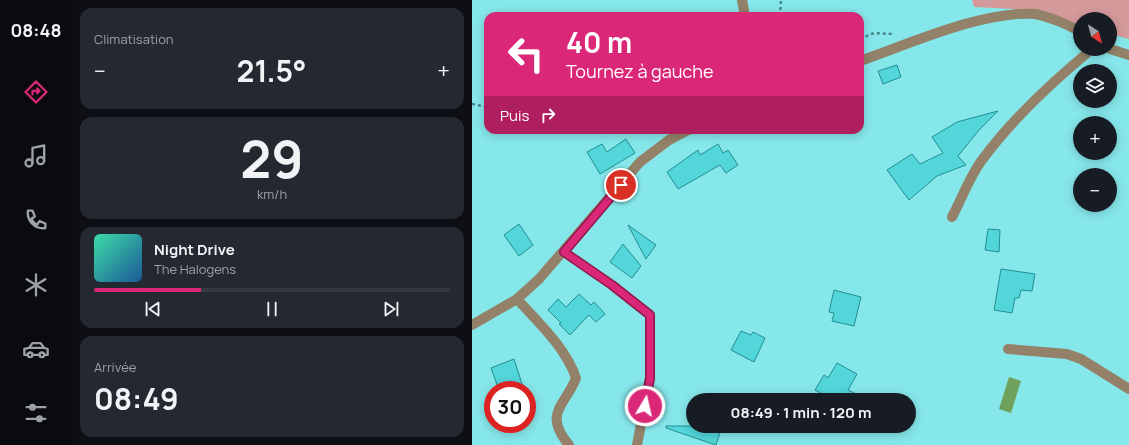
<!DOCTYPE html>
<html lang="fr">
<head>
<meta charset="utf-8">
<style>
	body { margin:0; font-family:Manrope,sans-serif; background:#242831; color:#f1f3f6; height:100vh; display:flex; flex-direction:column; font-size:15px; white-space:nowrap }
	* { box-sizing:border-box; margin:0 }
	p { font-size:13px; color:#9ea1a6 }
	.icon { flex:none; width:22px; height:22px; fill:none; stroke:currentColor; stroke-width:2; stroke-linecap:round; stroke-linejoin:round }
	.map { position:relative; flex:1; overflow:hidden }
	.sheet { display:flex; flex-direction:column; gap:8px; padding:8px; background:#0d0f14; width:400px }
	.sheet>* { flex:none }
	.hud { position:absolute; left:12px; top:12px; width:380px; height:122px; border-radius:12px; box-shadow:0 2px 10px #0003; background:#db2777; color:#fff; overflow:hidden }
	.needle { width:26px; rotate:144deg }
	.buttons { position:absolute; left:601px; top:12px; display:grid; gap:8px }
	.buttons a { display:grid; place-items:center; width:44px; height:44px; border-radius:50%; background:#171b24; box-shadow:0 2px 10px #0003; font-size:20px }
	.speed { position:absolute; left:12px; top:381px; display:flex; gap:8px; font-size:20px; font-weight:700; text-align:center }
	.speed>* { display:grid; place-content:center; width:52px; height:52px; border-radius:50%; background:#171b24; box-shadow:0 2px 10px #0003; line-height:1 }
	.speed .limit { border:6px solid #d22; background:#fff; color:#111 }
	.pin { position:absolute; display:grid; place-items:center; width:34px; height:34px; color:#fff; margin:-17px; border:2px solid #fff; border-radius:50%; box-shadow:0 1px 4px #0007 }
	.me { position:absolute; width:44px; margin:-22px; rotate:9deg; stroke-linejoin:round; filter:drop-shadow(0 0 3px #0008) }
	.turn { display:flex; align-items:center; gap:14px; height:84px; padding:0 16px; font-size:18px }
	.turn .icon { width:52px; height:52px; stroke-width:2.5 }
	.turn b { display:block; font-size:28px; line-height:34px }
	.then { display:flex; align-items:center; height:38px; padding:0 16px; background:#0003; gap:8px; font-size:15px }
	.big { font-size:30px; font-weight:700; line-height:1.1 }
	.sheet .tile { flex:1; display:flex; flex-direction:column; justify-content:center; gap:6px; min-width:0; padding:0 14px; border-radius:12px; background:#242831 }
	.sheet .dial { align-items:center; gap:0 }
	.dial b { font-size:52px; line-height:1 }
	.song { display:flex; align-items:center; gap:12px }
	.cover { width:48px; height:48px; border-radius:6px; background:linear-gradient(135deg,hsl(160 70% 55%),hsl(210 70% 35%)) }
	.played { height:4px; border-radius:2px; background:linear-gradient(90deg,#db2777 30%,#363941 30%) }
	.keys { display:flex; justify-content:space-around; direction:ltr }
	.heat { display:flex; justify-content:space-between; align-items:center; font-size:22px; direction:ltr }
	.trip { position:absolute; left:214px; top:393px; width:230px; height:40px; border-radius:20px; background:#171b24; box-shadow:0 2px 10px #0003; font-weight:700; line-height:40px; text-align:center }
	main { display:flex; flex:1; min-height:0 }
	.tabs { display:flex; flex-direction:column; width:72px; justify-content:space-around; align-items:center; background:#090b0e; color:#9ea1a6 }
	.tabs .icon { width:28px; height:28px }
	.tabs .current { color:#db2777 }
	.tabs b { font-size:18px; color:#f1f3f6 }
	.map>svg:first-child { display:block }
</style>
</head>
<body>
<main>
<nav class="tabs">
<b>08:48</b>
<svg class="icon current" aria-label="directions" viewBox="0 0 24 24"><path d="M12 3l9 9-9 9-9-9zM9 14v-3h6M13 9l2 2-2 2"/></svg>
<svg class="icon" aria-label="music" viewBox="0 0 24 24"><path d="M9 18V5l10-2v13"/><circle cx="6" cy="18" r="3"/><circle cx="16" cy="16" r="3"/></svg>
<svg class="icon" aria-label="phone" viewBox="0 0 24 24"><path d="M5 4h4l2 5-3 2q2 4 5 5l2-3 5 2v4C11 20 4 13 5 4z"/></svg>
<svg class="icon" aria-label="climate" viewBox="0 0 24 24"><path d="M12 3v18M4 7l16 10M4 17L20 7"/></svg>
<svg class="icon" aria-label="car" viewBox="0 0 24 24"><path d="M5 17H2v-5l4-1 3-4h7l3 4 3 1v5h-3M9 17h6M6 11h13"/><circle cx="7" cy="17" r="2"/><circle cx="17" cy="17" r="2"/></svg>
<svg class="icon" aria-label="filters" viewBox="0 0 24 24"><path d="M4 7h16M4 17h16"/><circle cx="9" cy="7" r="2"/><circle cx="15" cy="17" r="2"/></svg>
</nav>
<section class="sheet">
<div class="tile"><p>Climatisation</p>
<div class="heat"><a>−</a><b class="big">21.5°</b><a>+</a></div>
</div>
<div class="tile dial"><b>29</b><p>km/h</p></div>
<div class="tile">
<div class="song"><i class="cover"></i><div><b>Night Drive</b><p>The Halogens</p></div></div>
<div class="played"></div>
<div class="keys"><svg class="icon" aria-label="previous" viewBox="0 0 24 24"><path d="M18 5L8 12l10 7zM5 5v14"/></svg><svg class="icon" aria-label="pause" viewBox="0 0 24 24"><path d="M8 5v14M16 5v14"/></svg><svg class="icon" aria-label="next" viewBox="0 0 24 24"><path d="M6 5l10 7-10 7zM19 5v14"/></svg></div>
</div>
<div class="tile"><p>Arrivée</p><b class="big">08:49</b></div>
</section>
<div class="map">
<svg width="657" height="445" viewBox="0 0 657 445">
	<rect width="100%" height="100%" fill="#86e7ea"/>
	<path fill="#d49a9b" d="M 500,0 L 657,0 L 657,39 L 638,34 L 638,19 L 608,19 L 608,25 L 561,10 L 502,7 Z"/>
	<path fill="#6ea15b" d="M 537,377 L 549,381 L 539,413 L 527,409 Z"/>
	<path fill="#52d6da" stroke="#238e91" d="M 425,65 L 429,77 L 411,84 L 406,71 Z
		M 526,111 L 507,130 L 486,156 L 494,165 L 465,176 L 437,200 L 415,170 L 440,154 L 448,164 L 471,153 L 460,137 L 485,122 Z
		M 154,139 L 163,153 L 128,174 L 115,152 L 130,144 L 135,152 Z
		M 246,144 L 251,153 L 256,150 L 266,165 L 254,173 L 248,165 L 206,189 L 195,172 L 226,150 L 228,155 Z
		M 47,224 L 61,245 L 47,256 L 32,235 Z
		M 156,225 L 184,245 L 174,259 Z
		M 516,229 L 528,230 L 527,252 L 513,250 Z
		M 151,244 L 169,266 L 160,278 L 138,262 Z
		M 529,269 L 563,274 L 560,291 L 549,290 L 547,298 L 543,298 L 540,313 L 522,310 Z
		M 362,290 L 389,297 L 382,326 L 360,321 L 362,313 L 357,312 Z
		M 107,294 L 119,305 L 122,302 L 133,314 L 124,322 L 117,315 L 98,335 L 87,324 L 89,323 L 76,310 L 86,299 L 94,307 Z
		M 269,331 L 279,335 L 281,332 L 293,338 L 282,362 L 259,350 Z
		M 42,359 L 51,387 L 41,390 L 27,390 L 19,368 Z
		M 365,363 L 385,374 L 376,390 L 396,400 L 361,400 L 343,390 L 352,375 L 356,378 Z
		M 194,426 L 250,426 L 244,445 L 194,428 Z"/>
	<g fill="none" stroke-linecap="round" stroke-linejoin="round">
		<path stroke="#48898b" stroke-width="2.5" stroke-dasharray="3 3" stroke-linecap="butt" d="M 308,16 L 309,0
			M 388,39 L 402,33 L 419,34 L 421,37
			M 0,104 L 16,107"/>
		<path stroke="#938269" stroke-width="10" d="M 270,0 L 273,16
			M 638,49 L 657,55
			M 388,61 C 437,44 512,10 563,14 C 575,16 598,25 608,32
			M 480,217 C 490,198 498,176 510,160 C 541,118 580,82 620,49
			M 92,252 L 140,285 L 178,315 L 178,378 L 165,445
			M 45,299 C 66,322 94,348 104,378 C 94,405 70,413 97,445
			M 0,325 L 45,299 L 67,279 L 168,162 L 197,140 L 216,130
			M 536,349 L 595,354 L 609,359 L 657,389"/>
	</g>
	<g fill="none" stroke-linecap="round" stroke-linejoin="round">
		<g stroke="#8e194d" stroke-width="10">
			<path id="route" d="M 149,185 L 92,252 L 140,285 L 178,315 L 178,378 L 173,406"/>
		</g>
		<use href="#route" stroke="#db2777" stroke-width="7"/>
	</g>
</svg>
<div class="buttons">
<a><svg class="needle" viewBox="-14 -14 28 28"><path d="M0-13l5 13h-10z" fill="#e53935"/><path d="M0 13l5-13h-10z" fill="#9ea1a6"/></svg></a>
<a><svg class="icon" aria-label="layers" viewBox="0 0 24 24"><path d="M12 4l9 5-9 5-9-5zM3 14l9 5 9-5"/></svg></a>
<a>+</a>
<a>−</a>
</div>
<div class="speed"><div class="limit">30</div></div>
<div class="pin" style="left:149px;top:185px;background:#d93025"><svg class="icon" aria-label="arrive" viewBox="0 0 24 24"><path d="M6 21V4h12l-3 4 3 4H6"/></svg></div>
<svg class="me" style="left:173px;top:406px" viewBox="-20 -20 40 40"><circle r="17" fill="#db2777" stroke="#fff" stroke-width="3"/><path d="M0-11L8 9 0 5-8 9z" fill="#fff"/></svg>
<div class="trip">08:49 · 1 min · 120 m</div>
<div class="hud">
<div class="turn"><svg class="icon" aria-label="left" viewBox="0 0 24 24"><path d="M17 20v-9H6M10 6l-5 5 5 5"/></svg><div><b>40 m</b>Tournez à gauche</div></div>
<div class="then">Puis<svg class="icon" aria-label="right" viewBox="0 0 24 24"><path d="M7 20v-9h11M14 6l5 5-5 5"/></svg></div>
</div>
</div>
</main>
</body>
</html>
